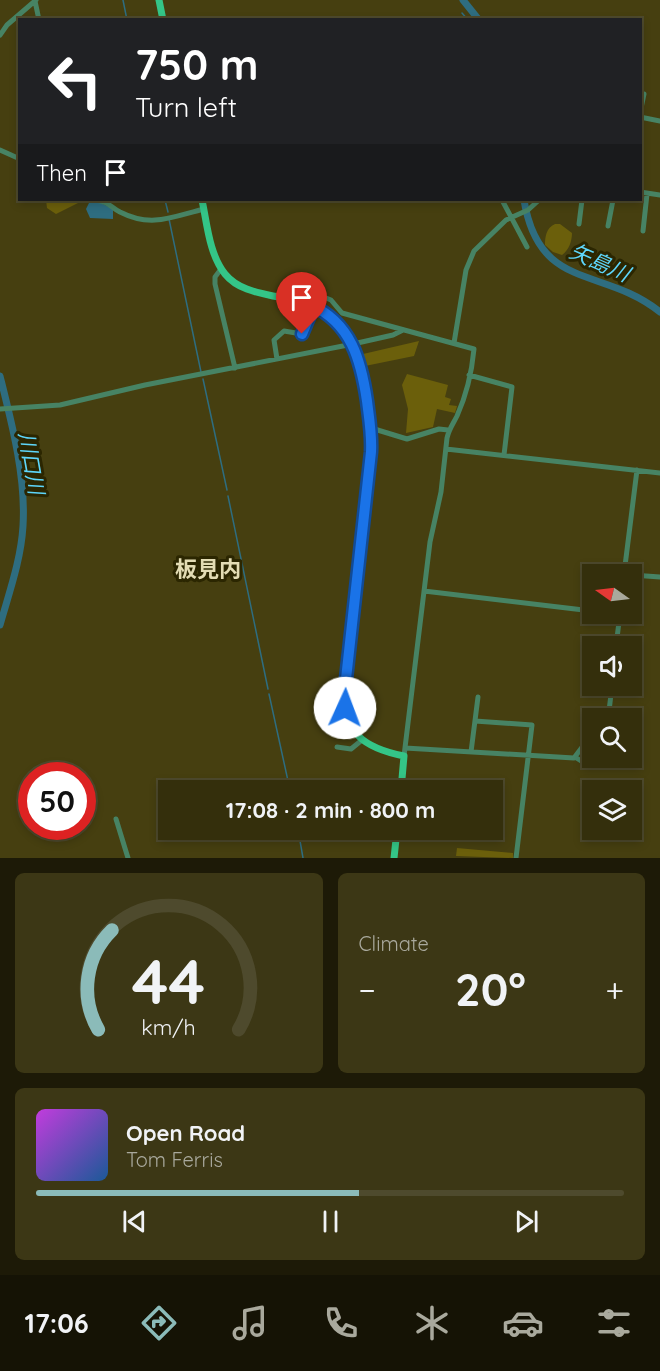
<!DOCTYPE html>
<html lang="en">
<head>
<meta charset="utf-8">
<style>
	body { margin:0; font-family:Quicksand,"Noto Sans JP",sans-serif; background:#3c3715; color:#f1f3f6; height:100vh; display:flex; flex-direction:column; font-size:22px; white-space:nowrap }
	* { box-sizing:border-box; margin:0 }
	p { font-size:20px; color:#a9a99d }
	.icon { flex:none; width:33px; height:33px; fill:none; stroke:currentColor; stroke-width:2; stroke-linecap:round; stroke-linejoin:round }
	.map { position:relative; height:858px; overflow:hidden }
	.details { display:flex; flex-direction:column; gap:15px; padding:15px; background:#1d1a07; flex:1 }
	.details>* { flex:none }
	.top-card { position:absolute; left:18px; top:18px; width:624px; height:183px; border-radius:0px; box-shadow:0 3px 9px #0003,0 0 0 2px #4e4a2d; background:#202124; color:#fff; overflow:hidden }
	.needle { width:39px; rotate:284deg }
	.tools { position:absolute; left:582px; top:564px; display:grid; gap:12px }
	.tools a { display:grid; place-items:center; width:60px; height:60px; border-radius:0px; background:#342f0c; box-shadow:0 3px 9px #0003,0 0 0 2px #4e4a2d; font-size:30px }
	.speed { position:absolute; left:18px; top:762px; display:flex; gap:12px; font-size:30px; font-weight:700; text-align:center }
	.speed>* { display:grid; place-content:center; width:78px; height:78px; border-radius:50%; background:#342f0c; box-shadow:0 3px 9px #0003,0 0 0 2px #4e4a2d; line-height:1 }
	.speed .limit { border:9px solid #d22; background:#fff; color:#111 }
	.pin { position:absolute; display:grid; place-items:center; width:51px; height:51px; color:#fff; margin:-62px -26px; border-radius:50% 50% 50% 0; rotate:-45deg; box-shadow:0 0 6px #0007 }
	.pin .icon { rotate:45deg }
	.me { position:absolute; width:66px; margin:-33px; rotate:2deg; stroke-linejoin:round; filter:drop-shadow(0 0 4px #0008) }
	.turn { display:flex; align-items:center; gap:21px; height:126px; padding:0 18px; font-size:27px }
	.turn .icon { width:78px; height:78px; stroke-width:2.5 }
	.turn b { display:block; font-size:42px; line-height:51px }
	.then { display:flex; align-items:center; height:57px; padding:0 18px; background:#0003; gap:12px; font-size:22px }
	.big { font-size:45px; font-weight:700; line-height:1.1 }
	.details .tile { flex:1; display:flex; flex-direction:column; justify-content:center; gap:9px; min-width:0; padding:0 21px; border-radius:9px; background:#3c3715 }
	.details .dial { align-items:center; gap:0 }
	.dial svg { height:156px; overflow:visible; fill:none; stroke:#4e4a2d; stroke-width:7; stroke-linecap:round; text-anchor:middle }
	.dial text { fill:#f1f3f6; stroke:none }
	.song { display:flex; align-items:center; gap:18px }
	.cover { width:72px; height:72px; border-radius:9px; background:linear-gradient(135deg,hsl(290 70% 55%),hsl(210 70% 35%)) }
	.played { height:6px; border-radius:3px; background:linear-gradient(90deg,#8bbbb9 55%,#4e4a2d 55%) }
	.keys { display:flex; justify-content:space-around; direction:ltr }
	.heat { display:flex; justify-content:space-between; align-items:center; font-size:33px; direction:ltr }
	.details .tiles { flex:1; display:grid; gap:15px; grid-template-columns:1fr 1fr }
	.tile:last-child { grid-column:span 2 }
	.trip { position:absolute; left:158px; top:780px; width:345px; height:60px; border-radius:0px; background:#342f0c; box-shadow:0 3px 9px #0003,0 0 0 2px #4e4a2d; font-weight:700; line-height:60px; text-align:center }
	.tab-bar { display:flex; height:96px; justify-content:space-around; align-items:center; background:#151305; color:#a9a99d }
	.tab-bar .icon { width:42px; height:42px }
	.tab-bar .on { color:#8bbbb9 }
	.tab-bar b { font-size:27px; color:#f1f3f6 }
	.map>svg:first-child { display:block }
</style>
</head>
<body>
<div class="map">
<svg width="660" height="858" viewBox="0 0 660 858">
	<rect width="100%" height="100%" fill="#463f10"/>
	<path fill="#6b5f0b" d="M 46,200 L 80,200 L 80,202 L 56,214 L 47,208 Z
		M 555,224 L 560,224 L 572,233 C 572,241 569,250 562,255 L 553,252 L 545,245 C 545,237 546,228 555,224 Z
		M 419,341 L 414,356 L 365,366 L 363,354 Z
		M 407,374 L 448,385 L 445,397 L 451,399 L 449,405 L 457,406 L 455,413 L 437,409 L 433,427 L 406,433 L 408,409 L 402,385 Z
		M 457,848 L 513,853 L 513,858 L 456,856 Z"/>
	<path fill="#2e6d80" d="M 97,201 L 113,209 L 113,219 L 90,218 L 86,209 L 89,203 Z"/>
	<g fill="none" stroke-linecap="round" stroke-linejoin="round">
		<path stroke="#2e6d80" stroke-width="1.5" d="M 123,0 L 127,20
			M 462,13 L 468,20
			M 165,200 L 168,212
			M 169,219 L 201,372
			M 203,379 L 227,490
			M 228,496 L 268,689
			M 269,694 L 290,790
			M 299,835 L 303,858"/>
		<path stroke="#2e6d80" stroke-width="7" d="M 463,0 L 479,20
			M 524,200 C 539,292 603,266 660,312
			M 0,376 C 12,424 26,477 23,526 C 21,560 9,593 0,625"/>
		<path stroke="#478364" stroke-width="5" d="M 35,1 L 39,20
			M 0,35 L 7,25 L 36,0
			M 640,113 L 644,94
			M 640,117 L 660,121
			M 0,150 L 20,159
			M 640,192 L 660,195
			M 95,200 C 110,202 109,206 120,212 C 151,228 172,217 204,209
			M 502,200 L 527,247
			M 579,224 L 582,200
			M 608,226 L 613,200
			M 643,231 L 647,194
			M 221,269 L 215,277 L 215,284 L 235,368
			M 454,343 L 466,270 L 474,251 L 506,220 L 528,210 L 539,200
			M 277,359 L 274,340 L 284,331 L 302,334 C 310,321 307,303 321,296 L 331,300 L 342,313 L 474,349 C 472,370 466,396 457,416 C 453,424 449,429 447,438 L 441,492 L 430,542 L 404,756
			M 469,375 L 512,387 L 504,455
			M 0,409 L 60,405 L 145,385 L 353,344 L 393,335 L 403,330
			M 371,428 L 407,439 L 439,429 L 448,430
			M 446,449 L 660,473
			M 624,574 L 637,470
			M 632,575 L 660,577
			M 424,591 L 592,611
			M 616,646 L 620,614
			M 603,718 L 609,711 L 612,686
			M 475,721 L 532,725 L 516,858
			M 337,747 L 351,749 L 362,740
			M 405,748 L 574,758 L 592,734
			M 471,752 L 478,697
			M 575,757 L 586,764
			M 116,819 L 128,858"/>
		<path stroke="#34c587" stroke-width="7" d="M 159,0 L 163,20
			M 202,200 C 207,223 209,254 225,274 C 238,290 259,293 278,297 C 294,301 312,303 326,313 C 365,338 372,409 371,452 L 345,688 C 342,733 364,748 404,756 L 401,790
			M 394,858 L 397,830"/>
	</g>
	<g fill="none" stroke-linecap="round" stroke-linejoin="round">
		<g stroke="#114b97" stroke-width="15">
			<path id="route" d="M 302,334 L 310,315 L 311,305 C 351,323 361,360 367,401 C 369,418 372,434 371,452 L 345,688 L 345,708"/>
		</g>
		<use href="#route" stroke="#1a73e8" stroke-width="10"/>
	</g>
	<g text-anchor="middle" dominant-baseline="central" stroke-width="6" stroke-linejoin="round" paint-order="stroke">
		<g font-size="21" font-style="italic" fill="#5ed6fa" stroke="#2b2601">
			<text transform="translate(600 262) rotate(24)">矢島川</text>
			<text transform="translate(32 463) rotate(80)">川口川</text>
		</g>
		<g font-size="22" font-weight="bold" fill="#e3dcb4" stroke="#2b2601">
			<text x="208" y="569">板見内</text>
		</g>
	</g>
</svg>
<div class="tools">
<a><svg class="needle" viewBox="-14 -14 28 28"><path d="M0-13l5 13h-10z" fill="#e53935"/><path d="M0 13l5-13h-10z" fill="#a9a99d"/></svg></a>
<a><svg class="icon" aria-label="sound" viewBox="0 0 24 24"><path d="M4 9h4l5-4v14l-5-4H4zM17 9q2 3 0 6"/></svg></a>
<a><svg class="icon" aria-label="search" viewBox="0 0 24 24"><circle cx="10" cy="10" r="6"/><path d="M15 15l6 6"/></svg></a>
<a><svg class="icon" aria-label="layers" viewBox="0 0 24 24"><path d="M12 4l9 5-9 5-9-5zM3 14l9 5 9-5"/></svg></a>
</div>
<div class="speed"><div class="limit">50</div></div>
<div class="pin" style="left:302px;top:334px;background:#d93025"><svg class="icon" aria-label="arrive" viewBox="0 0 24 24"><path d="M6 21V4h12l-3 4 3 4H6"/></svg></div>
<svg class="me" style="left:345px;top:708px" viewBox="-20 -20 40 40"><circle r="19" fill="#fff"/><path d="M0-13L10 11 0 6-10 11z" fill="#1a73e8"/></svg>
<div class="trip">17:08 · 2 min · 800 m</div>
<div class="top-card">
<div class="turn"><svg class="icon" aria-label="left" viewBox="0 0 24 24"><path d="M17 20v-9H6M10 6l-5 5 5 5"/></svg><div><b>750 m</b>Turn left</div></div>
<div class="then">Then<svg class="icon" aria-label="arrive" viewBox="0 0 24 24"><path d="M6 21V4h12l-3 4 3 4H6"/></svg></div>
</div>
</div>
<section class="details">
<div class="tiles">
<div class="tile dial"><svg viewBox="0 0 100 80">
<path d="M14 69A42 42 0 1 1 86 69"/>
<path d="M14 69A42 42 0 0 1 21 18" stroke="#8bbbb9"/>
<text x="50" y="56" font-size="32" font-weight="700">44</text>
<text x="50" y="72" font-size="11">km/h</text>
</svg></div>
<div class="tile"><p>Climate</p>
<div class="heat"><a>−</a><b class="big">20°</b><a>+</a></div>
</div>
<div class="tile">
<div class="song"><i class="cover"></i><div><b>Open Road</b><p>Tom Ferris</p></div></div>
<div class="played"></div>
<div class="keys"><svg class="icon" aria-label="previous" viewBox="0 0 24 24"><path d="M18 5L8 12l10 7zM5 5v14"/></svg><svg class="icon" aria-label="pause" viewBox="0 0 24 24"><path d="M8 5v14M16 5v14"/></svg><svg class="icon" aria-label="next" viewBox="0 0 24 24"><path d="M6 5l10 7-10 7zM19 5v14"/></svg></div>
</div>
</div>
</section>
<nav class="tab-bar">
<b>17:06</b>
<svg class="icon on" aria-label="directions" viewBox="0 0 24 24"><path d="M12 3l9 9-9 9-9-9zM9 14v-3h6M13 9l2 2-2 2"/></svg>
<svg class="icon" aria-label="music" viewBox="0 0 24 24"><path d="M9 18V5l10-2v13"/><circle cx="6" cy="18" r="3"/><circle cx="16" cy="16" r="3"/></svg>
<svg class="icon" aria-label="phone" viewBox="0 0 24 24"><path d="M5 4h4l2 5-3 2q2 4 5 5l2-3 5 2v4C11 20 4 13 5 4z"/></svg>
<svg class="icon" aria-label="climate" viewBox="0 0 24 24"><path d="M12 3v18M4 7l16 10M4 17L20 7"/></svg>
<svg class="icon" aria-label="car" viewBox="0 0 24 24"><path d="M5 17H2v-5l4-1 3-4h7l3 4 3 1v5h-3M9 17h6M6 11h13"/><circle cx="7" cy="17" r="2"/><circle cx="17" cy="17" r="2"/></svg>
<svg class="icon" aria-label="filters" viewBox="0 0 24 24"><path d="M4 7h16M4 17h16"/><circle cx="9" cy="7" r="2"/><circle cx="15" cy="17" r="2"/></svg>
</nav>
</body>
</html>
